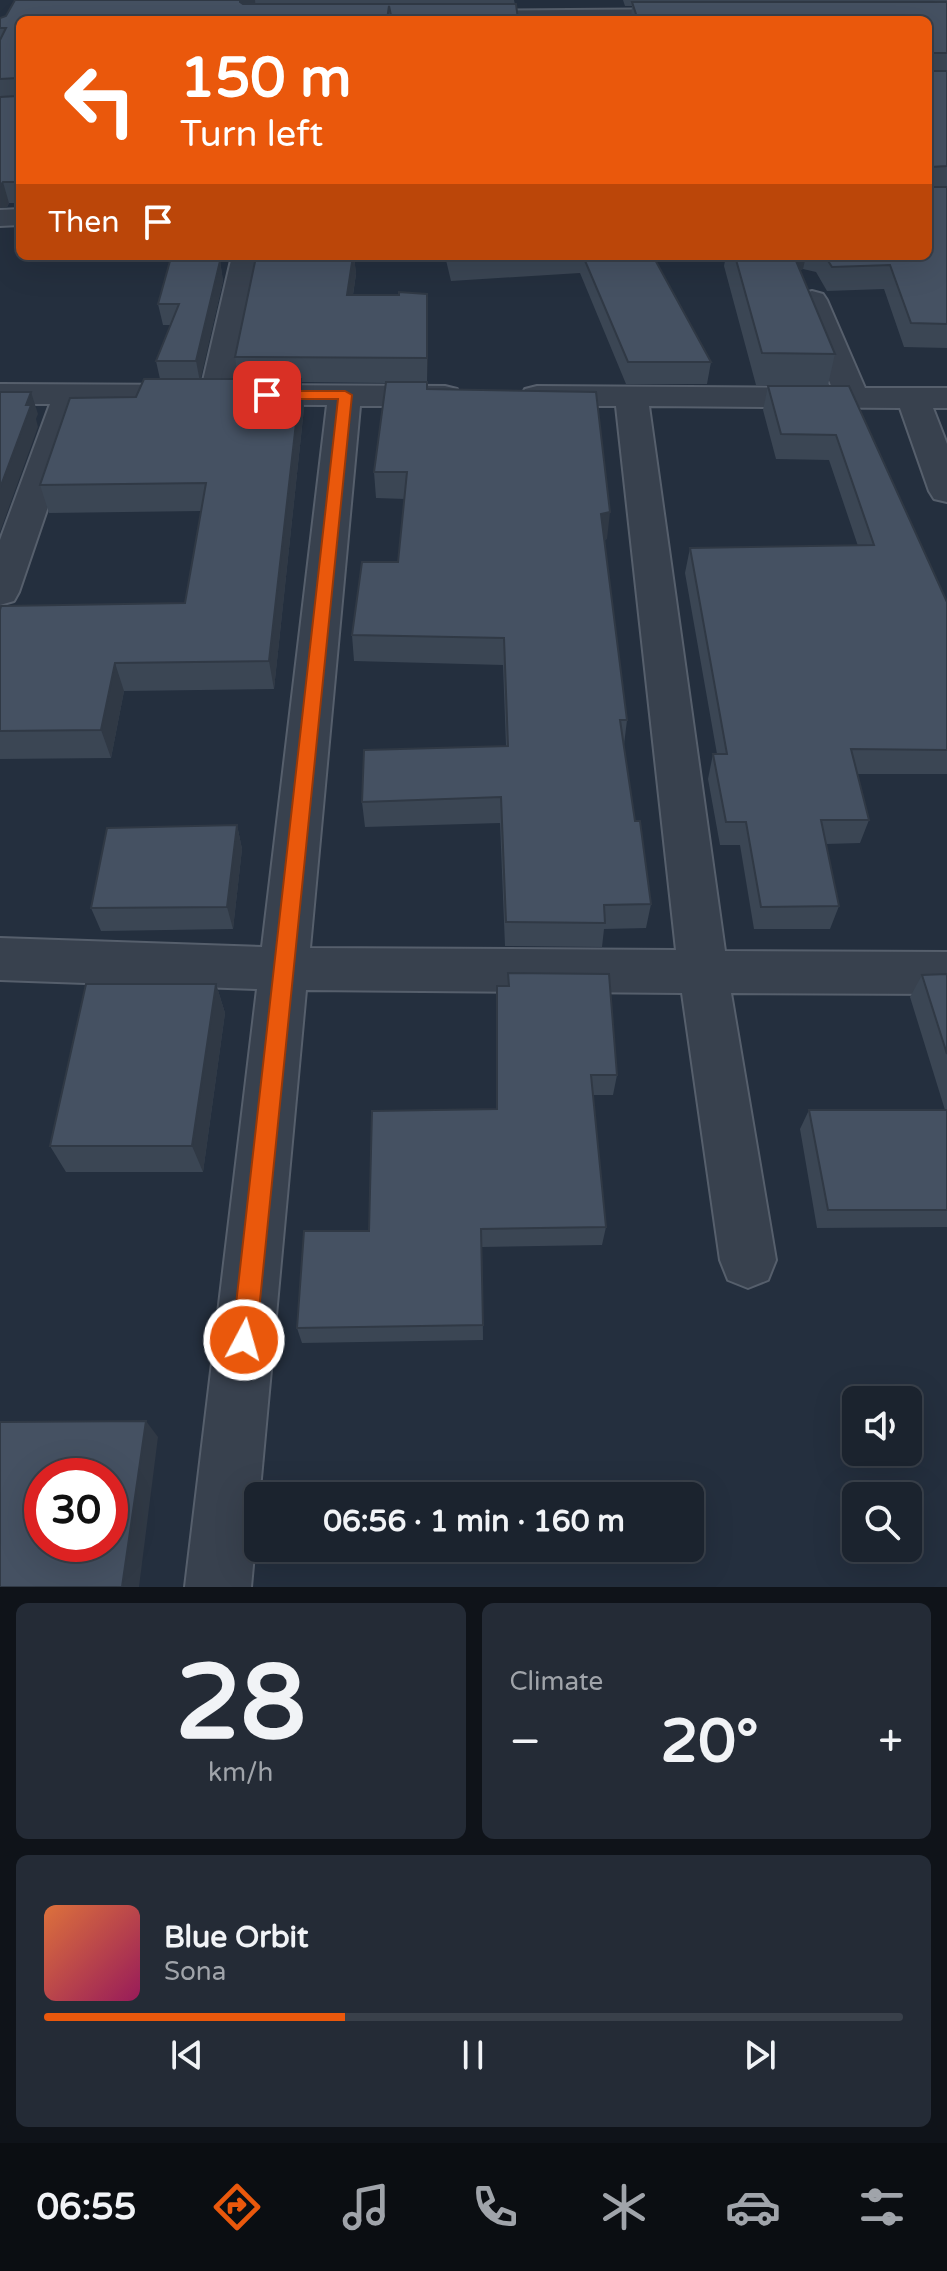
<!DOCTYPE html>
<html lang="en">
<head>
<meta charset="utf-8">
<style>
	body { margin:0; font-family:"Varela Round",sans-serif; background:#242b36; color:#f1f3f6; height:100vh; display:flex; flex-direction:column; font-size:30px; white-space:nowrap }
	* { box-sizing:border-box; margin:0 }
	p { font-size:26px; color:#a0a4aa }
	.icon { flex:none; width:44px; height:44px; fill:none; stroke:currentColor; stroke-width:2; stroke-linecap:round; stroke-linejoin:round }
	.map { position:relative; height:1587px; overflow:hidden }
	.side { display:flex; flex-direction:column; gap:16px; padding:16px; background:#0f1319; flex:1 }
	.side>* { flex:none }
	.banner { position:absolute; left:16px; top:16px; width:916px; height:244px; border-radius:12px; box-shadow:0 8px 32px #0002,0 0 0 2px #39404a; background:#ea580c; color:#fff; overflow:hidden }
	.tools { position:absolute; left:842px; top:1386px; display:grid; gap:16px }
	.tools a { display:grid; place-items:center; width:80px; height:80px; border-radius:12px; background:#1b232e; box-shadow:0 8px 32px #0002,0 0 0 2px #39404a; font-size:40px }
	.speed { position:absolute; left:24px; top:1458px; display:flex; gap:16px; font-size:40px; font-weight:700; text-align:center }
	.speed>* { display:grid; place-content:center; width:104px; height:104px; border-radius:50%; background:#1b232e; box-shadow:0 8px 32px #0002,0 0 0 2px #39404a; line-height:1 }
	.speed .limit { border:12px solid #d22; background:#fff; color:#111 }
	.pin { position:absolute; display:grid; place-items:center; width:68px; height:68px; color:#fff; margin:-34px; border-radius:16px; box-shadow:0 4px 12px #0006 }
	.me { position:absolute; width:88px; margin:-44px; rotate:6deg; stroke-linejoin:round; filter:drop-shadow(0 0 6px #0008) }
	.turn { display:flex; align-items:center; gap:28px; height:168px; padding:0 32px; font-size:36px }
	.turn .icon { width:104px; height:104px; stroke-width:2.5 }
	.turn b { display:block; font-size:56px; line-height:68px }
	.then { display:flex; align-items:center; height:76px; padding:0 32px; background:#0003; gap:16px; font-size:30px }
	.big { font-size:60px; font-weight:700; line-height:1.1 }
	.side .card { flex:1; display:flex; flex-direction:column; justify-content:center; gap:12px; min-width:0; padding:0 28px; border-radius:12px; background:#242b36 }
	.side .dial { align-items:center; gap:0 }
	.dial b { font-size:104px; line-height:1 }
	.song { display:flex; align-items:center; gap:24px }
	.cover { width:96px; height:96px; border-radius:12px; background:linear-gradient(135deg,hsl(20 70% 55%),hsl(330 70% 35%)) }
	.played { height:8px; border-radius:4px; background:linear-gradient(90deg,#ea580c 35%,#39404a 35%) }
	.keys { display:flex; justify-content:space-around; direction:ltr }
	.heat { display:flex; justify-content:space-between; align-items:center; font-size:44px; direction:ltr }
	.side .tiles { flex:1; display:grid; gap:16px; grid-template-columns:1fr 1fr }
	.card:last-child { grid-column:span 2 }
	.trip { position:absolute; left:244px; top:1482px; width:460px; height:80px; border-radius:12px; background:#1b232e; box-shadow:0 8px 32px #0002,0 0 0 2px #39404a; font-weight:700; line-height:80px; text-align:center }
	.menu { display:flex; height:128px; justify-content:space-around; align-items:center; background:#0b0e12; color:#a0a4aa }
	.menu .icon { width:56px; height:56px }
	.menu .active { color:#ea580c }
	.menu b { font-size:36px; color:#f1f3f6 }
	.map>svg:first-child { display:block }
</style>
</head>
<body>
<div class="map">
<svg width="947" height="1587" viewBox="0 0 947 1587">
	<rect width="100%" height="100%" fill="#242f3e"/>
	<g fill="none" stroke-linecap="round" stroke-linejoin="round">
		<g stroke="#565f6c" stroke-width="4">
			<path id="minor" d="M 693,9 L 701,11 L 704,16 L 701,20 L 446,18 L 457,11 Z
				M 20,209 L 20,225 L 0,226 L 0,210 Z
				M 232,256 L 262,256 L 235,385 L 445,386 L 457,389 L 461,396 L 457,403 L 445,406 L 360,406 L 310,948 L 676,950 L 616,406 L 537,406 L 525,403 L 521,396 L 525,389 L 537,386 L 832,388 L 797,300 L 801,294 L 812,291 L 823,294 L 827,300 L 865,388 L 947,388 L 947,408 L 933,408 L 947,444 L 947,502 L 934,499 L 929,491 L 900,408 L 649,406 L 725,951 L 947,952 L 947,994 L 731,993 L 776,1260 L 768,1280 L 748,1288 L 728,1280 L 720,1260 L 682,993 L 306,990 L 251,1587 L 185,1587 L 257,989 L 0,980 L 0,938 L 262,947 L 327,405 L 83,404 L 19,592 L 14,601 L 0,605 L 0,540 L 50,404 L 0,404 L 0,384 L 202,385 Z"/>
		</g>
		<use href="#minor" fill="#38414e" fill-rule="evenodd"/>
	</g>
	<path fill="#3b4654" d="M 15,0 L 514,0 L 518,20 L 20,20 L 20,203 L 9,203 L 7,207 L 0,208 L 0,18 L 6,16 Z
		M 623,0 L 947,0 L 947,348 L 904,347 L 884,289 L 827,291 L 816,272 L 803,269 L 800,270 L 835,354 L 828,385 L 756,385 L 724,266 L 726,256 L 928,256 L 928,20 L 631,20 L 632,6 L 625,6 Z
		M 289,256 L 354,256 L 356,274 L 353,295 L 427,294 L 427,389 L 607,539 L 604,540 L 627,720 L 624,745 L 635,821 L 651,904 L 646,928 L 604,929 L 602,947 L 505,946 L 500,823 L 365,827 L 362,802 L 506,746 L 503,665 L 354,661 L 352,635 L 398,562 L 405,499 L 376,498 L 374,472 L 386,383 L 301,382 L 304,408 L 274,689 L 124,691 L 111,758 L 0,759 L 0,610 L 185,603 L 201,511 L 49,513 L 40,485 L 136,397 L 160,379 L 156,361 L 171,325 L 163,325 L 158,304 L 220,261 L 223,281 L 200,379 L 238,379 L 235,357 Z
		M 445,256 L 653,256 L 711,362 L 707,384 L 626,384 L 580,273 L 451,281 Z
		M 768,386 L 849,386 L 947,602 L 947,774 L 857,774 L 869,820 L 860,843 L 826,844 L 839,906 L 830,929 L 754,929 L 740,845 L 720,845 L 708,779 L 713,754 L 717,754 L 685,573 L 690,548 L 858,546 L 829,460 L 776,459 L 763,410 Z
		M 237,825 L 242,849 L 233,929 L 101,931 L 91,908 Z
		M 508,973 L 617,1075 L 613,1095 L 593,1095 L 606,1227 L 602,1245 L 482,1247 L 483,1340 L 302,1343 L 297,1328 L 369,1231 L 496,1109 L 497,986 L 508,986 Z
		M 947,974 L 947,1227 L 817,1228 L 800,1129 L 809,1110 L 945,1110 L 910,997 L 922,975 Z
		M 216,984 L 225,1013 L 203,1172 L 66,1172 L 50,1146 Z"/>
	<path fill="#303945" d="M 240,0 L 255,0 L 256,10 L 245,13 L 240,2 Z
		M 3,182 L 9,203 L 7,207 L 0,208 L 0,186 Z
		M 353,256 L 354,256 L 356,274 L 349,320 L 347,295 Z
		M 793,256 L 806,256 L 803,269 L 789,276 Z
		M 220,261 L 223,281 L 200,382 L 196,361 Z
		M 427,294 L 428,318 L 428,383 L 427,358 Z
		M 301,379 L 304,408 L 274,689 L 269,661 Z
		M 31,392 L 38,414 L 36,419 L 38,427 L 0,532 L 0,488 Z
		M 610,512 L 607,539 L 598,540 L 601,514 Z
		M 115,663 L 124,691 L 111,758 L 101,730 Z
		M 237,825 L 242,849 L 233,929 L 227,907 Z
		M 216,984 L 225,1013 L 203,1172 L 192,1146 Z
		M 146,1421 L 158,1437 L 139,1587 L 122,1587 Z"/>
	<path fill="#455162" stroke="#303945" stroke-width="2" fill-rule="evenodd" d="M 15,0 L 240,0 L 240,2 L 243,4 L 516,4 L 518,20 L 392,20 L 389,6 L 387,20 L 20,20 L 20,182 L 3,182 L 0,186 L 0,97 L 17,96 L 17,78 L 0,79 L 0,40 L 6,28 L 0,28 L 0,18 L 6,16 Z
		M 632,2 L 947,2 L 947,53 L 931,53 L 932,71 L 947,71 L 947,166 L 932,167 L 932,187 L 947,187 L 947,324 L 911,323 L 890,265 L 832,267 L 825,256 L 928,256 L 928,20 L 638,20 Z
		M 289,256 L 353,256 L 347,295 L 399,295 L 399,292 L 427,294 L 427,358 L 235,357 L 256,257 L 289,257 Z
		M 450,256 L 515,256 L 451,260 Z
		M 583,256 L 653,256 L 711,362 L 628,362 Z
		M 735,256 L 794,256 L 835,354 L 762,353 Z
		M 170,261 L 220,261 L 196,361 L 156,361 L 179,304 L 158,304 Z
		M 144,379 L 301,379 L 269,661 L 115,663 L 101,730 L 0,731 L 0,610 L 1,606 L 185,603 L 206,483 L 40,485 L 70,398 L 136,397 Z
		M 386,382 L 427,382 L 427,389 L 596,392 L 610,512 L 601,514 L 627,720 L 620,720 L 635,821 L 640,821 L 651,904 L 604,905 L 605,923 L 506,922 L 501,797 L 362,802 L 364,750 L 508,746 L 504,638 L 352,635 L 362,562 L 398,562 L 407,472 L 374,472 Z
		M 768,386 L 849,386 L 947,602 L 947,750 L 851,749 L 869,820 L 821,820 L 839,906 L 761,907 L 746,822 L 726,822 L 713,754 L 727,754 L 690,548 L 874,545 L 836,435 L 781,434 Z
		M 0,392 L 31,392 L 26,405 L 31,405 L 0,488 Z
		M 237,825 L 227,907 L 91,908 L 107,828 Z
		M 508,973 L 609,974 L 617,1075 L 591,1075 L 606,1227 L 481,1229 L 483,1325 L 297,1328 L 304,1231 L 369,1231 L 372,1111 L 497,1109 L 497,986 L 509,986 Z
		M 947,974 L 947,1054 L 922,975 Z
		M 86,984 L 216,984 L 192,1146 L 50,1146 Z
		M 809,1110 L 947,1110 L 947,1210 L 828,1210 Z
		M 146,1421 L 122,1587 L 0,1587 L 0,1422 ZM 42,1476 L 110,1476 L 110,1544 L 42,1544 Z"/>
	<path fill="#ea580c" stroke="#983908" stroke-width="2" d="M 345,391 L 352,395 L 256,1340 L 253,1348 L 244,1352 L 236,1348 L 232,1340 L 338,399 L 267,399 L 261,395 L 267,391 Z"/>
</svg>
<div class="tools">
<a><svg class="icon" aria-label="sound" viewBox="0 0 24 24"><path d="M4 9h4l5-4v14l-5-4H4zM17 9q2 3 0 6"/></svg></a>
<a><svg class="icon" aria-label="search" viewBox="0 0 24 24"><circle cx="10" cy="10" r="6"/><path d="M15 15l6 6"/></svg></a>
</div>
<div class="speed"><div class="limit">30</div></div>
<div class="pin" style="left:267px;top:395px;background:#d93025"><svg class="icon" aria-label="arrive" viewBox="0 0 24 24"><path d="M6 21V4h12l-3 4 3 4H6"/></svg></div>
<svg class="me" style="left:244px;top:1340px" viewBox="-20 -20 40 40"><circle r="17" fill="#ea580c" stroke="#fff" stroke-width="3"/><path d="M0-11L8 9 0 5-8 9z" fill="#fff"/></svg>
<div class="trip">06:56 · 1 min · 160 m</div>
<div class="banner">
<div class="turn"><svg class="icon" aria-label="left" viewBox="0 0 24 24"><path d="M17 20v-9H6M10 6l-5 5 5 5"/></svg><div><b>150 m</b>Turn left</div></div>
<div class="then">Then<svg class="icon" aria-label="arrive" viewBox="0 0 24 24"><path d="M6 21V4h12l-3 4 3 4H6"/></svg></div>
</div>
</div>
<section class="side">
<div class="tiles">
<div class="card dial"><b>28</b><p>km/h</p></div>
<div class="card"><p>Climate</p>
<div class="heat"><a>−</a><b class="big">20°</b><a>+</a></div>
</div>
<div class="card">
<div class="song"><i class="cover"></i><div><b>Blue Orbit</b><p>Sona</p></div></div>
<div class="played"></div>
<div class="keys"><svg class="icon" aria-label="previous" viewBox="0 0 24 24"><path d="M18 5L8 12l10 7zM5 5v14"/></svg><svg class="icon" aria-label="pause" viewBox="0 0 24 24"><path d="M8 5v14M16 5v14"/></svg><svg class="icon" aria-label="next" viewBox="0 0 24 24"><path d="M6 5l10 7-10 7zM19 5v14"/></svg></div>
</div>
</div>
</section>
<nav class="menu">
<b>06:55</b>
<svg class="icon active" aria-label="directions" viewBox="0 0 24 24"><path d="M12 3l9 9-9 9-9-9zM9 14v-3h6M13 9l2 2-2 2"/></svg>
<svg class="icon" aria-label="music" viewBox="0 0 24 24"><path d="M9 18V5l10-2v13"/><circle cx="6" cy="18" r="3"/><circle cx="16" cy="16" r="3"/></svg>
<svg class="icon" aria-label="phone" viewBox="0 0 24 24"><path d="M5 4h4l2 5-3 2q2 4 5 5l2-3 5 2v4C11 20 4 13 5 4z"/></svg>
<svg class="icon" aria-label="climate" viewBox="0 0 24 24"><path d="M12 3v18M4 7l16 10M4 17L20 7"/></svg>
<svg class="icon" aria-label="car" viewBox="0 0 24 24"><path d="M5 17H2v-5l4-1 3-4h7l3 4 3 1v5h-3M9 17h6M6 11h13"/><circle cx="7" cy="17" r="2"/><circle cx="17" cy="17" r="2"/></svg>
<svg class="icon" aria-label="filters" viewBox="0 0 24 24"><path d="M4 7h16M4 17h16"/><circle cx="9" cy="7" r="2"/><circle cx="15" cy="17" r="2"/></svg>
</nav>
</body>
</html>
